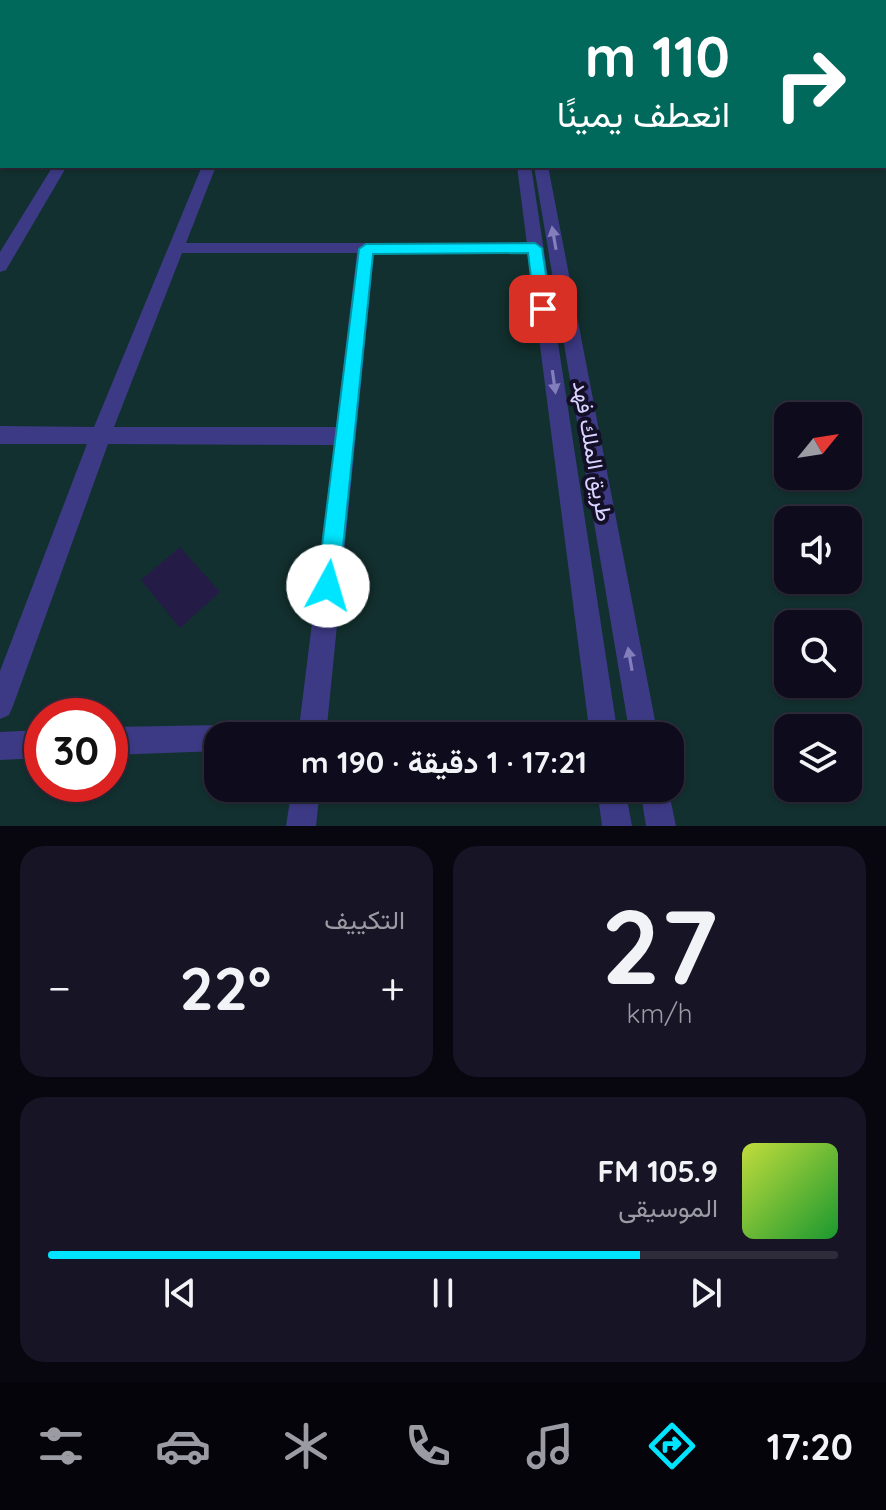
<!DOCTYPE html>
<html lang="ar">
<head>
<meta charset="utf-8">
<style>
	body { margin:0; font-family:Quicksand,Vazirmatn,sans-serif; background:#171425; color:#f1f3f6; direction:rtl; height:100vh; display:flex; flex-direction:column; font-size:30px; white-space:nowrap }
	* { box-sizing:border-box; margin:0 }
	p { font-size:26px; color:#9b9ba3 }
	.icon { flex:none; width:44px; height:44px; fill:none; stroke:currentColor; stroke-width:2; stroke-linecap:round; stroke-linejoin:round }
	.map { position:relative; height:826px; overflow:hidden; direction:ltr }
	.side { display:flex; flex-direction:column; gap:20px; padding:20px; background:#08060f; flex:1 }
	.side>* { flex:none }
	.guide { position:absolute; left:0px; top:0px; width:886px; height:168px; box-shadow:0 2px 6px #0004,0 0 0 2px #2e2b3b; direction:rtl; background:#00695c; color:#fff; overflow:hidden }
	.needle { width:52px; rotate:60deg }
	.controls { position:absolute; left:774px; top:402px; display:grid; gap:16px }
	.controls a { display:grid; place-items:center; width:88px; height:88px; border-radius:16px; background:#0e0b1c; box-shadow:0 2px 6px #0004,0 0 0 2px #2e2b3b; font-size:40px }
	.speed { position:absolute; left:24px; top:698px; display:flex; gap:16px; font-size:40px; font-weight:700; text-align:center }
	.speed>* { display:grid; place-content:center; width:104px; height:104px; border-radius:50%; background:#0e0b1c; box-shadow:0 2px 6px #0004,0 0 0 2px #2e2b3b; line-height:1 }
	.speed .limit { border:12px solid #d22; background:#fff; color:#111 }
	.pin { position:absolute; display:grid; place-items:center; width:68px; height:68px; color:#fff; margin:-34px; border-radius:16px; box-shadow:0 4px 12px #0006 }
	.me { position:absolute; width:88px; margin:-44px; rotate:6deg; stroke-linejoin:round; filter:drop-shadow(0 0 6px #0008) }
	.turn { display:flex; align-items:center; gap:28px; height:168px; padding:0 24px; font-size:36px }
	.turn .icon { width:104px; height:104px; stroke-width:2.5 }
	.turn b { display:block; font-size:56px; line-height:68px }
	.big { font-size:60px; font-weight:700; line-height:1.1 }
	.side .card { flex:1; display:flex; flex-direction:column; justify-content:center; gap:12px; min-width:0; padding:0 28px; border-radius:24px; background:#171425 }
	.side .dial { align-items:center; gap:0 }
	.dial b { font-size:104px; line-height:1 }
	.song { display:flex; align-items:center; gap:24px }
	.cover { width:96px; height:96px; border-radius:12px; background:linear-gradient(135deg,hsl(70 70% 55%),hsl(130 70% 35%)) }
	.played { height:8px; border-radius:4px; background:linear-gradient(90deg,#00e5ff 75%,#2e2b3b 75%) }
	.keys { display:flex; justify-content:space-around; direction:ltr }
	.heat { display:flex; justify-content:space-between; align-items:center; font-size:44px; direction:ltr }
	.side .tiles { flex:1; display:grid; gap:20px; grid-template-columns:1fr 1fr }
	.card:last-child { grid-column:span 2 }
	.trip { position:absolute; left:204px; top:722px; width:480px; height:80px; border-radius:24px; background:#0e0b1c; box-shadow:0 2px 6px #0004,0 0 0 2px #2e2b3b; font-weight:700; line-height:80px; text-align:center; direction:rtl }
	.dock { display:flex; height:128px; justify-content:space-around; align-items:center; background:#06040b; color:#9b9ba3 }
	.dock .icon { width:56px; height:56px }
	.dock .selected { color:#00e5ff }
	.dock b { font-size:36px; color:#f1f3f6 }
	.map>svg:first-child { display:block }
</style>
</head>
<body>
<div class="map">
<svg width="886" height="826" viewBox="0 0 886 826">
	<rect width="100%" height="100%" fill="#130f26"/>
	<path fill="#12302f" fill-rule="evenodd" d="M 0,0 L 886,0 L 886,826 L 0,826 ZM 2,2 L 884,2 L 884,166 L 2,166 ZM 788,416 L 848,416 L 848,476 L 788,476 ZM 788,520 L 848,520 L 848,580 L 788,580 ZM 788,624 L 848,624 L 848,684 L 788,684 ZM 42,716 L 110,716 L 110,784 L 42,784 ZM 788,728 L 848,728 L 848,788 L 788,788 ZM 218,736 L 670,736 L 670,788 L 218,788 Z"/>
	<path fill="#241b47" d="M 180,547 L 220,592 L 180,628 L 141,580 Z"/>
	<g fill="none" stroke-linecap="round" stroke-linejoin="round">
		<path fill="#3d3a85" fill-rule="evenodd" d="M 0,40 L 2,40 L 2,44 L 0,44 Z
			M 0,51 L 2,51 L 2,55 L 0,55 Z
			M 0,76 L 2,76 L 2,80 L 0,80 Z
			M 0,103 L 2,103 L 2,107 L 0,107 Z"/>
		<path fill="#3d3a85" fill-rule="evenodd" d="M 884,68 L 886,68 L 886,76 L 884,76 Z
			M 53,166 L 67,166 L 6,270 L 0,272 L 0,252 Z
			M 202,166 L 216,166 L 186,243 L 535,243 L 543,248 L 535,253 L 374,253 L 326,736 L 298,736 L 334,445 L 108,444 L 13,706 L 9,715 L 0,719 L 0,671 L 87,444 L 0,444 L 0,426 L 94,427 ZM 182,253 L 357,253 L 336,427 L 114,427 Z
			M 230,722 L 263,722 L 273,726 L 277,736 L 218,736 L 218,751 L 110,755 L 110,727 L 223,725 Z
			M 42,730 L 42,758 L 0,760 L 0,732 Z
			M 292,788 L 320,788 L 316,826 L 286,826 Z"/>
		<path fill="#3d3a85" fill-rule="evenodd" d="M 490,0 L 500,0 L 500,2 L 490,2 Z
			M 514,0 L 524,0 L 524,2 L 514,2 Z
			M 517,166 L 531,166 L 618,736 L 590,736 Z
			M 534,166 L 548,166 L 658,736 L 630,736 Z
			M 597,788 L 625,788 L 632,826 L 602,826 Z
			M 640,788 L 668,788 L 676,826 L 646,826 Z"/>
		<path fill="#6f6bff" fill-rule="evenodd" d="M 884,122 L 886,122 L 886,130 L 884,130 Z
			M 0,144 L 2,144 L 2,152 L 0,152 Z
			M 884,144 L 886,144 L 886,152 L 884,152 Z"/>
	</g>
	<defs><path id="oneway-solid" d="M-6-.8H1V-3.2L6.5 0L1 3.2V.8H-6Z" transform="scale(2)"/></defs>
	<g fill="#837fbc">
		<use href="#oneway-solid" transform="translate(554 238) rotate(-100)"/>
		<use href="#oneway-solid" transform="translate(554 382) rotate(82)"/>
		<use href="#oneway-solid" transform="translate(630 659) rotate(-100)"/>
	</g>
	<path fill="#00e5ff" stroke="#0095a6" stroke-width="2" d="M 535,243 L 542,248 L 551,309 L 543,315 L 535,309 L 528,253 L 373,254 L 339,586 L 336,594 L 328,597 L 321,594 L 317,586 L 359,249 L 366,244 Z"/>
	<g text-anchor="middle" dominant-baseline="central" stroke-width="8" stroke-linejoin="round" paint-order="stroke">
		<g font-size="22" fill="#d9d4ff" stroke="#130f26">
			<text transform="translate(593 451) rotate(80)">طريق الملك فهد</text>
		</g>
	</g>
</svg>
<div class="controls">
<a><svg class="needle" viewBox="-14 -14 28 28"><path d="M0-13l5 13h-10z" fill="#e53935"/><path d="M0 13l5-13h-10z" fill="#9b9ba3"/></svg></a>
<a><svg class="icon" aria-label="sound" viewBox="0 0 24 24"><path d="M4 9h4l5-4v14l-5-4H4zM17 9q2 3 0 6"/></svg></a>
<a><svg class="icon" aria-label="search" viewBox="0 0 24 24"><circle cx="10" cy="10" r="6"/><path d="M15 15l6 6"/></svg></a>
<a><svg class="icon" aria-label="layers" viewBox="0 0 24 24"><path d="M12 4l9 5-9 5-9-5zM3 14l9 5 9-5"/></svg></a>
</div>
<div class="speed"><div class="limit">30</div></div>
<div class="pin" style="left:543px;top:309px;background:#d93025"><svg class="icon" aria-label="arrive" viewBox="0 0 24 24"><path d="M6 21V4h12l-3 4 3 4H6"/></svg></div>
<svg class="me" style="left:328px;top:586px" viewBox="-20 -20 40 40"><circle r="19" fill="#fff"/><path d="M0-13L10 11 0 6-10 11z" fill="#00e5ff"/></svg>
<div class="trip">17:21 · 1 دقيقة · 190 m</div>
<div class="guide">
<div class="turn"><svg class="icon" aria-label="right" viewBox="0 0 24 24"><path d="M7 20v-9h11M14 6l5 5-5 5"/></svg><div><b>110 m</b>انعطف يمينًا</div></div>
</div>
</div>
<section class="side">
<div class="tiles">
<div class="card dial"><b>27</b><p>km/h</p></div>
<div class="card"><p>التكييف</p>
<div class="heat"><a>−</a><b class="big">22°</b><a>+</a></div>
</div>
<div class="card">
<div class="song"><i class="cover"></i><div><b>105.9 FM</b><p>الموسيقى</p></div></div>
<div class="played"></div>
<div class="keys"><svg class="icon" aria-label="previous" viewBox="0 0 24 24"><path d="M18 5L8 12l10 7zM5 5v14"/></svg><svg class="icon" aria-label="pause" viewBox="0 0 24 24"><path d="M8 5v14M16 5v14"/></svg><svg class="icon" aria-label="next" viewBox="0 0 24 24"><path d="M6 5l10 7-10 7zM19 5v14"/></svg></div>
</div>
</div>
</section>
<nav class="dock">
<b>17:20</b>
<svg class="icon selected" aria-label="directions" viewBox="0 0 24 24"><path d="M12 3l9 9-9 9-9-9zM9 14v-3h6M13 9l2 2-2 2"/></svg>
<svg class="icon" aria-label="music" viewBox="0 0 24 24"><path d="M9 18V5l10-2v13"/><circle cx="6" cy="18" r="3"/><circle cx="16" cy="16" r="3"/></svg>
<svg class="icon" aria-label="phone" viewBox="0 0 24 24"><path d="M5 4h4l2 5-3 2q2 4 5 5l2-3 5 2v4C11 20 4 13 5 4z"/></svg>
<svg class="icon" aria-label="climate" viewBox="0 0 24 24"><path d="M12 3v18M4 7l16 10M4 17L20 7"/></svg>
<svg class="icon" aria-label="car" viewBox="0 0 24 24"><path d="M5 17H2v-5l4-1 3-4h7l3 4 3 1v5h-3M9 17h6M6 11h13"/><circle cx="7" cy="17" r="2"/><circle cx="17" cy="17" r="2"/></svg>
<svg class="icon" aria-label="filters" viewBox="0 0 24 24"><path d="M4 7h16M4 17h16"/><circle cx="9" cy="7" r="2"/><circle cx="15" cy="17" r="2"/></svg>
</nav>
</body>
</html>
